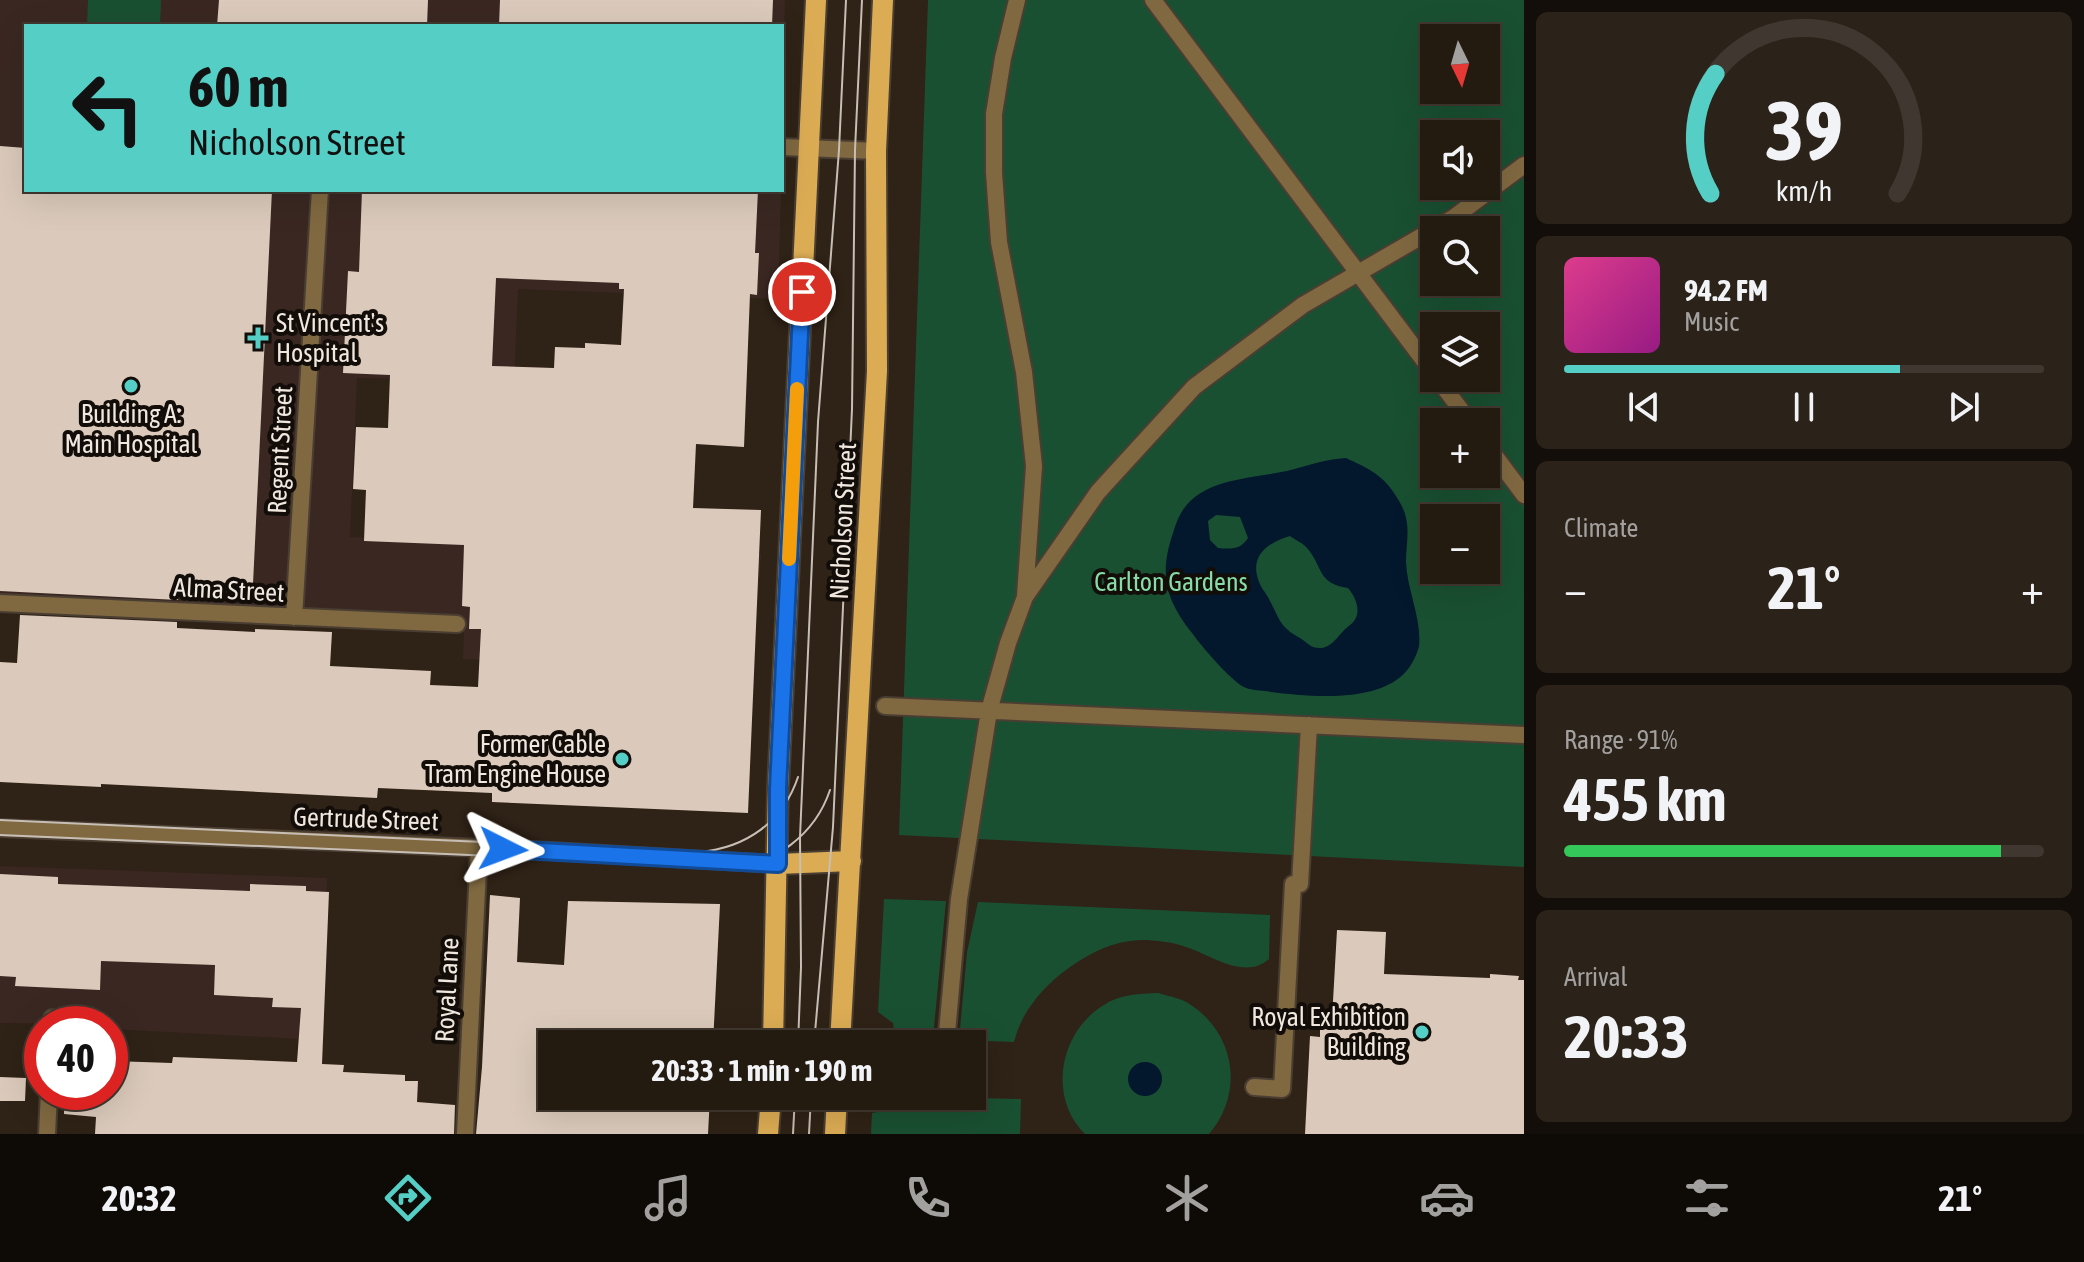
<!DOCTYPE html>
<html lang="en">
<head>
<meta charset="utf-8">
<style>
	body { margin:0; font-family:"Asap Condensed",sans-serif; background:#2b2319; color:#f1f3f6; height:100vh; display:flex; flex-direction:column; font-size:30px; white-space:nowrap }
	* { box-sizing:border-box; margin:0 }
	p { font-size:26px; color:#a3a19f }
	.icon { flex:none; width:44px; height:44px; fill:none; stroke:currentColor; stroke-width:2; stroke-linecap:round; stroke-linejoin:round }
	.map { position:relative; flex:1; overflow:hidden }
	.drawer { display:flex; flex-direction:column; gap:12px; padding:12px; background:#130e09; width:560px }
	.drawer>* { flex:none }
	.banner { position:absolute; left:24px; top:24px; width:760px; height:168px; border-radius:0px; box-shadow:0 8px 32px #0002,0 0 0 2px #403830; background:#55cec5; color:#111; overflow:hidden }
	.needle { width:52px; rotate:175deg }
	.tools { position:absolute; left:1420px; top:24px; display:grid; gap:16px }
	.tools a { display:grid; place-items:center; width:80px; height:80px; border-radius:0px; background:#231a10; box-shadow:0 8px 32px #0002,0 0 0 2px #403830; font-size:40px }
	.speed { position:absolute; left:24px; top:1006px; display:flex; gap:16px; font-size:40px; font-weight:700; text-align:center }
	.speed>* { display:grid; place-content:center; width:104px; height:104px; border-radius:50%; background:#231a10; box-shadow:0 8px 32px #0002,0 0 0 2px #403830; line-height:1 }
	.speed .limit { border:12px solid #d22; background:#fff; color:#111 }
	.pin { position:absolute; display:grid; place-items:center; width:68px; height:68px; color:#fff; margin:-34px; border:4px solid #fff; border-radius:50%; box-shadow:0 2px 8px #0007 }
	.me { position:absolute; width:88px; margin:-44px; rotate:93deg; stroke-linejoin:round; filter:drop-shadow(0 0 6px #0008) }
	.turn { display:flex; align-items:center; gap:28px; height:168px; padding:0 32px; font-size:36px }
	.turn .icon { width:104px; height:104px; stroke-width:2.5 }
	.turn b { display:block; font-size:56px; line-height:68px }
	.big { font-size:60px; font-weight:700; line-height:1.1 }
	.drawer .tile { flex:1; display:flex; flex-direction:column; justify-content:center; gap:12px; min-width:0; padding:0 28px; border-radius:12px; background:#2b2319 }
	.drawer .dial { align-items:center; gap:0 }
	.dial svg { height:208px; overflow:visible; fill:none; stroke:#403830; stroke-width:7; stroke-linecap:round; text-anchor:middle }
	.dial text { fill:#f1f3f6; stroke:none }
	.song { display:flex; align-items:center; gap:24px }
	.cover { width:96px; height:96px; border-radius:12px; background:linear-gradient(135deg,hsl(330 70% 55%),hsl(310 70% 35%)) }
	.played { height:8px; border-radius:4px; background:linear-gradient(90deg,#55cec5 70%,#403830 70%) }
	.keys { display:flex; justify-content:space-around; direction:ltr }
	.heat { display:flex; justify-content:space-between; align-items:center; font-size:44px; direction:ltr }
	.charge { height:12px; border-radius:6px; background:linear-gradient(90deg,#34c759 91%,#403830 0) }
	.trip { position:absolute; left:538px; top:1030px; width:448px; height:80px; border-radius:0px; background:#231a10; box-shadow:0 8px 32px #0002,0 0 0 2px #403830; font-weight:700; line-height:80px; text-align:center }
	.menu { display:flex; height:128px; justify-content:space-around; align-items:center; background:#0e0a06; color:#a3a19f }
	.menu .icon { width:56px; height:56px }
	.menu .on { color:#55cec5 }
	.menu b { font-size:36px; color:#f1f3f6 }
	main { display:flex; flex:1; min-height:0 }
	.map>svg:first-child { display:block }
</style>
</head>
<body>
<main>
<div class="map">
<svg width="1524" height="1134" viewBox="0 0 1524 1134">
	<rect width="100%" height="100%" fill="#2f2216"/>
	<path fill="#3a2721" d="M 0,866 L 327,878 L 320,1040 L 110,1029 L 110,1024 L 0,1023 Z"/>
	<path fill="#3a2722" d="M 0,0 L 785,0 L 782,142 L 782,26 L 26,26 L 26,190 L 781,190 L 778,299 L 518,289 L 514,381 L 357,378 L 350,537 L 761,554 L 753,670 L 463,659 L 464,625 L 0,600 Z"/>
	<path fill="#1a5032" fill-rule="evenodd" d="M 88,0 L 161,0 L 160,26 L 87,26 Z
		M 928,0 L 1524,0 L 1524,867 L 899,835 ZM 1434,38 L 1486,38 L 1486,90 L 1434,90 ZM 1434,134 L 1486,134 L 1486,186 L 1434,186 ZM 1434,230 L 1486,230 L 1486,282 L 1434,282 ZM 1434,326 L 1486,326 L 1486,378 L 1434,378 ZM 1434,422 L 1486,422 L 1486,474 L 1434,474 ZM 1434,518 L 1486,518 L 1486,570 L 1434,570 Z
		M 884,899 L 946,901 L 933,1038 L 895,1036 L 893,1023 L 878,1012 Z
		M 978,902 L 1270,915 L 1269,959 C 1244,981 1210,954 1183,946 C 1172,942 1158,941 1147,940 C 1114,939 1087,954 1062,973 C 1039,991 1021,1014 1014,1042 L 959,1040 L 967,952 Z
		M 1158,993 C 1168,996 1180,998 1188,1003 C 1235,1032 1245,1092 1209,1134 L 1085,1134 C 1047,1097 1060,1031 1104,1005 C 1120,994 1139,994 1158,993 Z
		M 891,1096 L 1021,1099 L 1020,1134 L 871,1134 L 872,1113 L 883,1111 Z"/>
	<path fill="#03182c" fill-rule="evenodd" d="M 1346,458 C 1365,467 1382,474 1394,493 C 1398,499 1403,507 1405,514 C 1410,530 1406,546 1406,562 C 1407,590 1422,619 1419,646 C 1418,651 1415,658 1412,663 C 1389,705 1311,697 1271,692 C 1263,690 1249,691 1242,686 C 1229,678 1202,647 1192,633 C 1165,599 1159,574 1173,533 C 1178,516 1184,504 1199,494 C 1224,478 1259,477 1287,471 C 1307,466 1325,459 1346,458 ZM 1216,515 L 1240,517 L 1248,538 C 1240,550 1232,549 1218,548 L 1210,540 L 1208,521 ZM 1290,536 C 1295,540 1303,543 1307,548 C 1323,566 1317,584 1348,588 C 1357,599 1363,615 1350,625 C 1340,632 1334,646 1322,648 C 1311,649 1308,643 1300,638 C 1280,627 1280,620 1270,601 C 1267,594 1260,587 1258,579 C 1250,555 1269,542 1290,536 Z
		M1128 1079a17 17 0 1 1 34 0a17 17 0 1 1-34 0Z"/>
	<path fill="#dbcabb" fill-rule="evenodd" d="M 219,0 L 428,0 L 427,26 L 217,26 Z
		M 500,0 L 773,0 L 772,26 L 499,26 Z
		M 0,146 L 26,148 L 26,190 L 272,190 L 253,584 L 179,581 L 178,600 L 0,591 Z
		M 362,190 L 758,190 L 755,253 L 759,253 L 757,295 L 750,294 L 744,447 L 696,444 L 693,508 L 761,510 L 748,813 L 492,802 L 492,793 L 378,788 L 377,798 L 101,784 L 101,787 L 0,782 L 0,662 L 17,663 L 20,615 L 177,622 L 177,628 L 255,632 L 255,629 L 332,632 L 330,666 L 431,671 L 430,685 L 478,687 L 481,629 L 469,629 L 470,607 L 462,606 L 464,545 L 364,541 L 366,490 L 353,489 L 356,427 L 388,428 L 390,375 L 343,373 L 348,271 L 359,272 ZM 496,278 L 619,283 L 619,289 L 624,289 L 621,345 L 585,343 L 585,348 L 555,347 L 554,368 L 492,366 Z
		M 0,874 L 58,877 L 58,884 L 250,891 L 250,884 L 306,886 L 306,891 L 329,892 L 322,1064 L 344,1065 L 343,1072 L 405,1075 L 405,1081 L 418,1081 L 417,1102 L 455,1105 L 454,1134 L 95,1134 L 96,1117 L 64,1114 L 65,1092 L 110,1092 L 112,1061 L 172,1063 L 173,1057 L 297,1062 L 301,1008 L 272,1007 L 273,998 L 214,995 L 215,965 L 101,961 L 100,990 L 15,986 L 16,977 L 0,976 Z
		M 490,895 L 520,898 L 517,962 L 564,965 L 568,901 L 720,904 L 713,1044 L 552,1044 L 552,1096 L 710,1096 L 708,1134 L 476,1134 L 482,1067 Z
		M 1337,930 L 1386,932 L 1384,974 L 1490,978 L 1490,974 L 1519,976 L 1518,980 L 1524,980 L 1524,1134 L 1305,1134 L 1310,1036 L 1320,1037 L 1320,1018 L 1332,1019 Z
		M 0,1077 L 26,1078 L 25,1101 L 0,1101 Z"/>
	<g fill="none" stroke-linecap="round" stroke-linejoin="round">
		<g stroke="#4a3e32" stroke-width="20">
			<path id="pedestrian" d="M 1017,0 L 1003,58 L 994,114 L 994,173 L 999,242 L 1024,372 L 1034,466 L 1025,596
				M 1153,0 L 1434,374
				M 1437,378 L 1470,422
				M 1486,444 L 1524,495
				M 885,706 L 1524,735
				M 1300,884 L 1309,725
				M 946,1044 L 959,899 L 989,711 L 1008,643 L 1025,597 L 1098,492 L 1194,387 L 1303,305 L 1453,218 L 1524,165
				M 1254,1087 L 1282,1089 L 1293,884"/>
		</g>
		<g stroke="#4a3e32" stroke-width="20">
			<path id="minor" d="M 782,147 L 876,151
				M 0,603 L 457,624
				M 294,617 L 320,190
				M 52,1024 L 52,1018
				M 47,1134 L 49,1092
				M 465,1134 L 479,848"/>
		</g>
		<g stroke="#4a3e32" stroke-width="20">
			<path id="tertiary" d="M 0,828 L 551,851 L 778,864"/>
		</g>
		<g stroke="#4a3e32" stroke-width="24">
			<path id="primary" d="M 778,864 L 851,861
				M 773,1044 L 778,788 L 816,0
				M 840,1044 L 877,371 L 876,151 L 883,0
				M 768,1134 L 771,1096
				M 835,1134 L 837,1096"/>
		</g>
		<use href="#pedestrian" stroke="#806941" stroke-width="16"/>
		<use href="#minor" stroke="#806941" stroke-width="16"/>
		<use href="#tertiary" stroke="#806941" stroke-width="16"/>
		<use href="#primary" stroke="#dcac54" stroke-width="20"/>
		<path stroke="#c7beb5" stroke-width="2" d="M 0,820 L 699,852 C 746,848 783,822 798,777
			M 0,835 L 514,857 L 728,869 C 774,865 815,835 830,790
			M 798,1044 L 801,967 L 800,837 L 818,422 L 839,150 L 846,0
			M 814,1044 L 833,827 L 852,409 L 855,150 L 862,0
			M 793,1134 L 795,1096
			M 809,1134 L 811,1096"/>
	</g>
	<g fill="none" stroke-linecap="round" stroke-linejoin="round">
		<g stroke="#114b97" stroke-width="20">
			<path id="route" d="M 503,849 L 778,864 L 778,788 L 802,292"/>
		</g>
		<use href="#route" stroke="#1a73e8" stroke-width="14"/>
		<path stroke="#f59e0b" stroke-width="14" d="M 789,559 L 797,389"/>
	</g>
	<g fill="#55cec5" stroke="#120d08" stroke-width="3">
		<path d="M254 326h8v8h8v8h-8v8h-8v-8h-8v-8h8z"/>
		<circle cx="131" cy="386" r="8"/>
		<circle cx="622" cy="759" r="8"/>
		<circle cx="1422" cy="1032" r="8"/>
	</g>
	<g text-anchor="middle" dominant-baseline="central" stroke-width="8" stroke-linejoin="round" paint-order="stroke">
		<g font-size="26" fill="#f0e7df" stroke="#120d08" text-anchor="end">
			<text x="276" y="323" text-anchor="start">St Vincent's<tspan x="276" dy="30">Hospital</tspan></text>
			<text x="131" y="414" text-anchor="middle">Building A:<tspan x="131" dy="30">Main Hospital</tspan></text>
			<text x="606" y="744">Former Cable<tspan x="606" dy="30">Tram Engine House</tspan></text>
			<text x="1406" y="1017">Royal Exhibition<tspan x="1406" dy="30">Building</tspan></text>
		</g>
		<g font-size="26" fill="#f0e7df" stroke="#120d08">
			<text transform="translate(280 450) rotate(-87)">Regent Street</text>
			<text transform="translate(843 521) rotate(-87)">Nicholson Street</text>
			<text transform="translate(229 590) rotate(3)">Alma Street</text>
			<text transform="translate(366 819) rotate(2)">Gertrude Street</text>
			<text transform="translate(447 990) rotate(-87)">Royal Lane</text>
		</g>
		<g font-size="26" fill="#87dba6" stroke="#120d08">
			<text x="1171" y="582">Carlton Gardens</text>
		</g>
	</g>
</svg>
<div class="tools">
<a><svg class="needle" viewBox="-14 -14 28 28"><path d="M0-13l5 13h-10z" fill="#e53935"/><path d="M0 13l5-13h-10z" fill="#a3a19f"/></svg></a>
<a><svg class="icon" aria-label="sound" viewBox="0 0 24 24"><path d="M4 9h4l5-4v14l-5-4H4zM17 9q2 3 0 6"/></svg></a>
<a><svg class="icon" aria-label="search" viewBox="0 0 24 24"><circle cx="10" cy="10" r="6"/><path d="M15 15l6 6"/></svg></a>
<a><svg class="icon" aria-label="layers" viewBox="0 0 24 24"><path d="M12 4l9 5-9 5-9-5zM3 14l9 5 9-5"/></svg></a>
<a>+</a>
<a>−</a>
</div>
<div class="speed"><div class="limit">40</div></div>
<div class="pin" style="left:802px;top:292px;background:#d93025"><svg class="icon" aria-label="arrive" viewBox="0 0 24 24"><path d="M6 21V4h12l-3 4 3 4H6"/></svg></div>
<svg class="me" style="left:503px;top:849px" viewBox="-20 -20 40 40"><path d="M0-17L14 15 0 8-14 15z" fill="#1a73e8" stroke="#fff" stroke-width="4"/></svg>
<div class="trip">20:33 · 1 min · 190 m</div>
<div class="banner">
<div class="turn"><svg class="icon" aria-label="left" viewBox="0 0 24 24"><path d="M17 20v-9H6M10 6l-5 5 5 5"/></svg><div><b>60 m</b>Nicholson Street</div></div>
</div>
</div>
<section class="drawer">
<div class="tile dial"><svg viewBox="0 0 100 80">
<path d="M14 69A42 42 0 1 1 86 69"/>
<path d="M14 69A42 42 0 0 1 16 23" stroke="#55cec5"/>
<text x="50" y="56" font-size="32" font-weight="700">39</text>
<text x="50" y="72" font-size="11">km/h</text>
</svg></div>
<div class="tile">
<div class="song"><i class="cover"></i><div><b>94.2 FM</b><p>Music</p></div></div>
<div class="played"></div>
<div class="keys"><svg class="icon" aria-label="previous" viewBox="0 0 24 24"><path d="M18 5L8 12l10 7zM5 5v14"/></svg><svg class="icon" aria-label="pause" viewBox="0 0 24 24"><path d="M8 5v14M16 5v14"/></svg><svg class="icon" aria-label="next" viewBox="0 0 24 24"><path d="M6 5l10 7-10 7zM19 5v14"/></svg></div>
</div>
<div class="tile"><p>Climate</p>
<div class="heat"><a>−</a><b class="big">21°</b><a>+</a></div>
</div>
<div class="tile"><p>Range · 91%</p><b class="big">455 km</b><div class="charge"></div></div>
<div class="tile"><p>Arrival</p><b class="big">20:33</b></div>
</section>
</main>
<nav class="menu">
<b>20:32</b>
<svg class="icon on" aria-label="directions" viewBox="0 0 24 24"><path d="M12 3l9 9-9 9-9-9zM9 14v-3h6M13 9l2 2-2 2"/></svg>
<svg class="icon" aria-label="music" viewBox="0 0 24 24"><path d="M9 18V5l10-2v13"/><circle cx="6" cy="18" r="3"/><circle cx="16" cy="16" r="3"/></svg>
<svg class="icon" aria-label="phone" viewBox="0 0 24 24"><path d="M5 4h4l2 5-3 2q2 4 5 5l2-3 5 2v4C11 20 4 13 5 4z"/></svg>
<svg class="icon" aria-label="climate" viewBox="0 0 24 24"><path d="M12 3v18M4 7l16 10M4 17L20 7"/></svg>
<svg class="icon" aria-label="car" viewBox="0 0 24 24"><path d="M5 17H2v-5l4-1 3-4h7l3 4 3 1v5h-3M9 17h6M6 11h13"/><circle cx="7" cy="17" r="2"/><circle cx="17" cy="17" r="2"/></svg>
<svg class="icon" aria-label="filters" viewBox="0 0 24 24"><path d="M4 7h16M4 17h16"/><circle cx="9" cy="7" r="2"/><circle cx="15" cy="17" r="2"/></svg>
<b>21°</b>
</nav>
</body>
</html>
